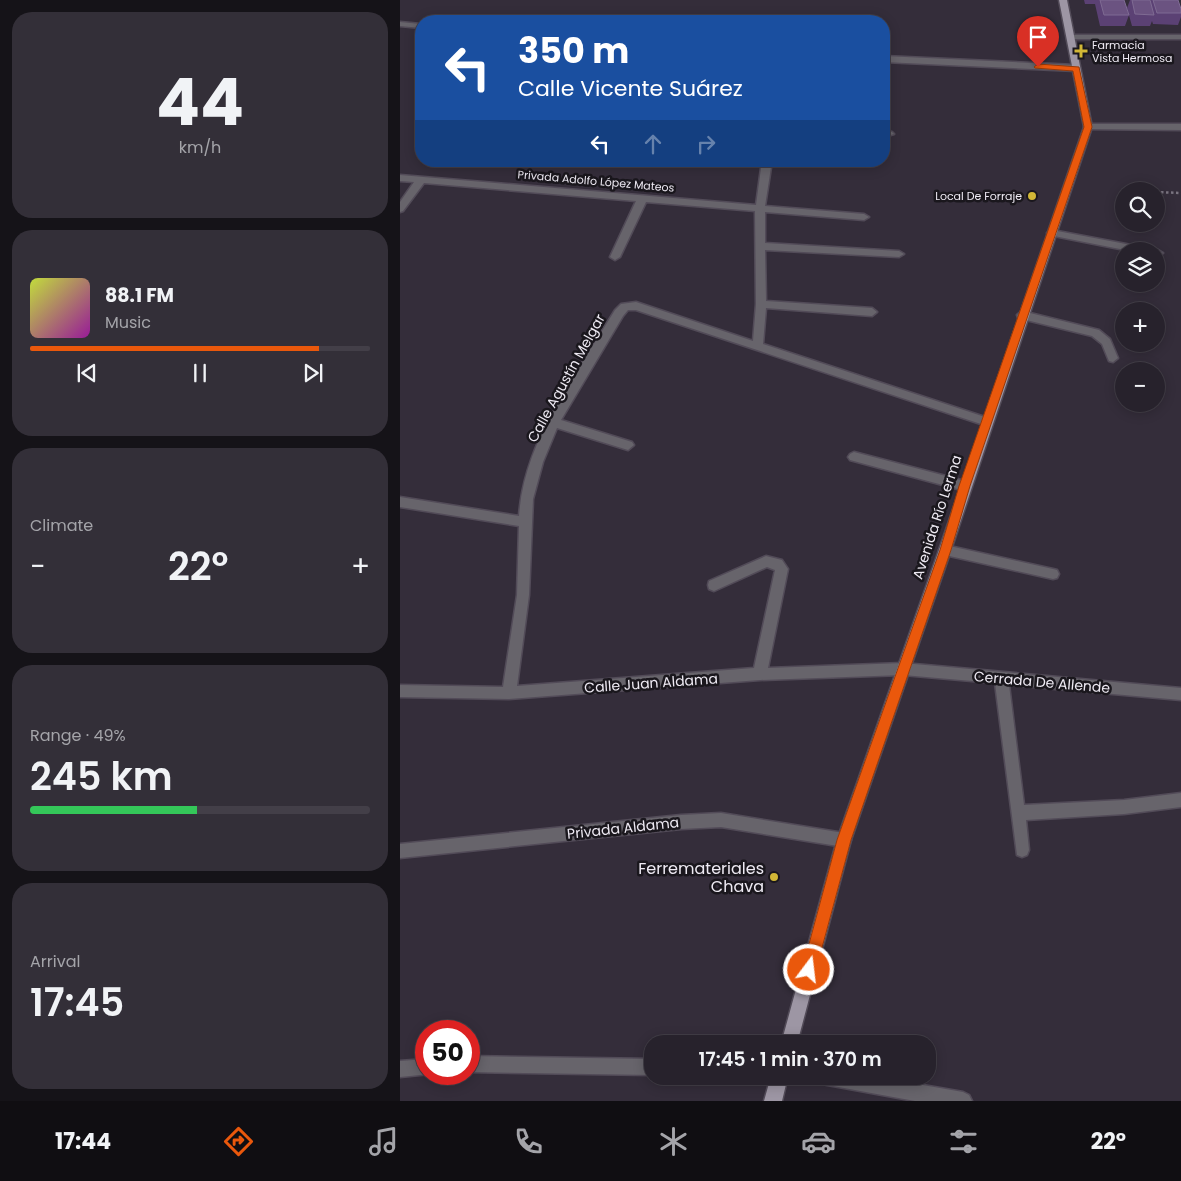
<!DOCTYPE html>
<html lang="en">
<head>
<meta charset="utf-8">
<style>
	body { margin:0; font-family:Poppins,sans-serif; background:#332f38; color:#f1f3f6; height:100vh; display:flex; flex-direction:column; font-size:19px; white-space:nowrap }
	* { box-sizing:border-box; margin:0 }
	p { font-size:16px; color:#a4a4a9 }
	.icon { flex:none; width:28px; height:28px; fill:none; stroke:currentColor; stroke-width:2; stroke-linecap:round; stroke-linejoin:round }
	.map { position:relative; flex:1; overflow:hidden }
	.sheet { display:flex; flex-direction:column; gap:12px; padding:12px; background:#151318; width:400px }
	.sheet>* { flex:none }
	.top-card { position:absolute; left:15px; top:15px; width:475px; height:152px; border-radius:20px; box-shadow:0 2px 12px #0003,0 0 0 1px #433f48; background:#1a4fa0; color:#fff; overflow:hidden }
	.controls { position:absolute; left:715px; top:182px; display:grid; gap:10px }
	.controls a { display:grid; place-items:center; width:50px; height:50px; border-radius:50%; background:#27222c; box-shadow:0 2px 12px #0003,0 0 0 1px #433f48; font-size:25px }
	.speed { position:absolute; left:15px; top:1020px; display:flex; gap:10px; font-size:25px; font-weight:700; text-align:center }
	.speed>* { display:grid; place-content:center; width:65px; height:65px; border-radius:50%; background:#27222c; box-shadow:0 2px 12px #0003,0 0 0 1px #433f48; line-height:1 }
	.speed .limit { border:8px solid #d22; background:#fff; color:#111 }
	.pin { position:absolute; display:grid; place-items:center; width:42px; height:42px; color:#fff; margin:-51px -21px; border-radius:50% 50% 50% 0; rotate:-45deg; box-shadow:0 0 5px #0007 }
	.pin .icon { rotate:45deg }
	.me { position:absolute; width:55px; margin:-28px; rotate:15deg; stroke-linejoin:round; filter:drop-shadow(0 0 4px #0008) }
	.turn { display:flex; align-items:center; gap:18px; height:105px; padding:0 20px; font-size:22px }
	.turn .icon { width:65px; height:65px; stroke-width:2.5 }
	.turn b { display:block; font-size:35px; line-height:42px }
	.lanes { display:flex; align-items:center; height:48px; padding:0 20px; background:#0003; justify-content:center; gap:25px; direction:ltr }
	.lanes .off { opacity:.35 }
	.big { font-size:38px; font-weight:600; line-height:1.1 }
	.sheet .card { flex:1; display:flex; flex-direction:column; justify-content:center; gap:8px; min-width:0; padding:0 18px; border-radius:20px; background:#332f38 }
	.sheet .dial { align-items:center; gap:0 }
	.dial b { font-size:65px; line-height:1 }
	.song { display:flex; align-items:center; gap:15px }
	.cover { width:60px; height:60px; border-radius:8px; background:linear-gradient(135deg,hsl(70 70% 55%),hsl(300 70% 35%)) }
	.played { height:5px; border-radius:2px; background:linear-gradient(90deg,#ea580c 85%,#433f48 85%) }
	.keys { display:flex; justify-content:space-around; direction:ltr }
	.heat { display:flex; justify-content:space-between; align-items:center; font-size:28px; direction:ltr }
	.charge { height:8px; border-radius:4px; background:linear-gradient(90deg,#34c759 49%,#433f48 0) }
	.trip { position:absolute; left:244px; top:1035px; width:292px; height:50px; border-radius:20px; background:#27222c; box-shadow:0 2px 12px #0003,0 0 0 1px #433f48; font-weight:600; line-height:50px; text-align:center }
	.tabs { display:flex; height:80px; justify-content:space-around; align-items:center; background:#100e12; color:#a4a4a9 }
	.tabs .icon { width:35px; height:35px }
	.tabs .on { color:#ea580c }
	.tabs b { font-size:22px; color:#f1f3f6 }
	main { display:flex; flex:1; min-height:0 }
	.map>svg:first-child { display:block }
</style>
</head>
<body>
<main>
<section class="sheet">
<div class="card dial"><b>44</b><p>km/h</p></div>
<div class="card">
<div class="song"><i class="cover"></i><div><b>88.1 FM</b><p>Music</p></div></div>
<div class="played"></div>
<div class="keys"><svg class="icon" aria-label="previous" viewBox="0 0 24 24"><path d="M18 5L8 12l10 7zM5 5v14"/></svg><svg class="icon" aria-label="pause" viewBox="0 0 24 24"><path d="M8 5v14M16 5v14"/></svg><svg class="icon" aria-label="next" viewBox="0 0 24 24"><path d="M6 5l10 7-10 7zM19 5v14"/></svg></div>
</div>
<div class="card"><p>Climate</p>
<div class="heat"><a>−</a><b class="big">22°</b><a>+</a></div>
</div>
<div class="card"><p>Range · 49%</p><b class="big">245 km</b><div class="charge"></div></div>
<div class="card"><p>Arrival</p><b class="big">17:45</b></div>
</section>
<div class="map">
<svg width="781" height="1101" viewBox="0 0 781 1101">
	<rect width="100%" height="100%" fill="#342d3a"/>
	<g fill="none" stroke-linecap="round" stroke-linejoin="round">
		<g stroke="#524b58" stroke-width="3">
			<path id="minor" d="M 0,22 L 21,24 L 21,28 L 0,26 Z
				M 667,35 L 781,35 L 781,39 L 667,39 Z
				M 484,56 L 676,65 L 680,68 L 676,71 L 484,62 Z
				M 688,124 L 781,124 L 781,130 L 685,129 L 684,127 Z
				M 484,131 L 492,132 L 494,134 L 484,137 Z
				M 362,161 L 372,161 L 365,206 L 464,214 L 469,217 L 464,220 L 365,212 L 365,243 L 499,251 L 504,254 L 499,257 L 365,250 L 366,301 L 472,308 L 477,312 L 472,316 L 366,308 L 363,344 L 591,419 L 593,422 L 587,426 L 236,310 L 228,310 L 223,316 L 161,420 L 232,442 L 234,445 L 228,450 L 157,428 L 143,462 L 133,499 L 129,595 L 117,686 L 354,668 L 375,570 L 367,567 L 314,591 L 309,589 L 308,585 L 309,581 L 366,556 L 382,560 L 388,569 L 368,668 L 503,663 L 781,688 L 781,700 L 609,685 L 624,805 L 724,800 L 781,793 L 781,807 L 724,814 L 626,820 L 629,850 L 627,855 L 622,857 L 617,855 L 595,683 L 503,675 L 360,680 L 109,699 L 0,697 L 0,685 L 103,687 L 117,595 L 119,526 L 0,507 L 0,497 L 119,516 C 124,440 177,373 215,310 L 221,304 L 236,302 L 353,341 L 356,304 L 355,211 L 246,202 L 220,257 L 215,260 L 210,257 L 236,201 L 24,183 L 3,211 L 0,212 L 0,202 L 14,182 L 0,181 L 0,175 L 356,205 Z
				M 652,230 L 747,248 L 752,251 L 730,251 L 649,235 L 647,233 Z
				M 758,250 L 763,253 L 756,256 L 756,251 L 752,251 Z
				M 622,311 L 699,330 L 710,339 L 718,358 L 713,362 L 709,361 L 702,344 L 692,336 L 618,318 L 617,315 Z
				M 454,452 L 565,481 L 571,486 L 565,491 L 450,460 L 448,457 L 450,454 Z
				M 545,545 L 653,569 L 657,570 L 659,574 L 657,578 L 653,579 L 545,555 L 541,554 L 539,550 L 541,546 Z
				M 321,813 L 444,833 L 449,835 L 451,840 L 449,845 L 444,847 L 321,827 L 281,829 L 0,858 L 0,844 L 281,815 Z
				M 69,1056 L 252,1059 L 252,1075 L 69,1072 Z
				M 26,1059 L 26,1074 L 30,1074 L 0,1077 L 0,1061 Z
				M 414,1076 L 471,1076 L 563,1092 L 569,1095 L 572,1101 L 515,1101 L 422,1084 L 416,1082 Z"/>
		</g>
		<g stroke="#524b58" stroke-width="3">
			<path id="major" d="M 659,0 L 667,0 L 692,127 L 551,550 L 451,840 L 397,1044 L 381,1044 L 437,840 L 539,550 L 684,127 Z
				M 371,1076 L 388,1076 L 382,1101 L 364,1101 Z"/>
		</g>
		<path stroke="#7a7480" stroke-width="2.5" stroke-dasharray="2.5 2.5" stroke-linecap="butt" d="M 756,192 L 781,193"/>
		<use href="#minor" fill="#67646b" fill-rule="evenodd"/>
		<use href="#major" fill="#9d96a4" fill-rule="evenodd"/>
	</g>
	<path fill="#5b4174" d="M 684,0 L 724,0 L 729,15 L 725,26 L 700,26 L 695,4 L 685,4 Z
		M 730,0 L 750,0 L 750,1 L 751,0 L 778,0 L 781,9 L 781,17 L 778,25 L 753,24 L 752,21 L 750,26 L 732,26 L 727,8 Z"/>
	<path fill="#6b5381" stroke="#7f6b93" d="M 700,0 L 724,0 L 729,15 L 704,15 Z
		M 732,0 L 750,0 L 754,15 L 735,14 Z
		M 753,0 L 778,0 L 781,9 L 781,13 L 757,13 Z"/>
	<path fill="#ea580c" stroke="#983908" d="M 638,64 L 679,67 L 692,127 L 570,486 L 551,550 L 451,840 L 416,970 L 414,975 L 409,977 L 404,975 L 402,970 L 437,840 L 540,550 L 559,486 L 684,127 L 673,71 L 635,68 L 634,67 Z"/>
	<g fill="#d2b736" stroke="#1a171d" stroke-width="2">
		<path d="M678.5 43.5h5v5h5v5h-5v5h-5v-5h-5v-5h5z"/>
		<circle cx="632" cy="196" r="5"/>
		<circle cx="374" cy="877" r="5"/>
	</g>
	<g text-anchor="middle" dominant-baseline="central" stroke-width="5" stroke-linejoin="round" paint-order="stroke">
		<g font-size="11" fill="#eeeaf3" stroke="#1a171d" text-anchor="start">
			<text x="692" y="45">Farmacia<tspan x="692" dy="13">Vista Hermosa</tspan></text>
			<text x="622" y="196" text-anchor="end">Local De Forraje</text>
		</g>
		<g font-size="11" fill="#eeeaf3" stroke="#1a171d">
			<text transform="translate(196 181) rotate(5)">Privada Adolfo López Mateos</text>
		</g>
		<g font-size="14" fill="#eeeaf3" stroke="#1a171d">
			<text transform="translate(166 378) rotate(-61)">Calle Agustín Melgar</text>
			<text transform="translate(537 517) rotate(-72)">Avenida Río Lerma</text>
			<text transform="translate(642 682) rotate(5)">Cerrada De Allende</text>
			<text transform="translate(251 683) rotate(-4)">Calle Juan Aldama</text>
			<text transform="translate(223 828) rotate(-6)">Privada Aldama</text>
		</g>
		<g font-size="16" fill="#eeeaf3" stroke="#1a171d" text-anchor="end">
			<text x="364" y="868">Ferremateriales<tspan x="364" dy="18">Chava</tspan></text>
		</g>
	</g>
</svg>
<div class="controls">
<a><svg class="icon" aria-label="search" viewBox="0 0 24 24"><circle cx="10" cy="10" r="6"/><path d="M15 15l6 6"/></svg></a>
<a><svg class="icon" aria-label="layers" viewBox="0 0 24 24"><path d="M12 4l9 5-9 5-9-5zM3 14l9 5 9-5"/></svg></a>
<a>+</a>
<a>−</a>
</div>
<div class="speed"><div class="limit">50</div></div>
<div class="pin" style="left:638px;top:67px;background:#d93025"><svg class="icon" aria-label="arrive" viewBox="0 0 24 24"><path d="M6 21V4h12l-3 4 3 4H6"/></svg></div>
<svg class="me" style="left:409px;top:970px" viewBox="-20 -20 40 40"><circle r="17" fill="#ea580c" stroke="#fff" stroke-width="3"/><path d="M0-11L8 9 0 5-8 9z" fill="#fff"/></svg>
<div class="trip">17:45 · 1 min · 370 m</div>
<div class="top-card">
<div class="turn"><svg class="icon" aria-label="left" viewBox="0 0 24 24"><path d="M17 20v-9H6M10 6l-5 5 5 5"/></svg><div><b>350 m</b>Calle Vicente Suárez</div></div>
<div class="lanes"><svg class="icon" aria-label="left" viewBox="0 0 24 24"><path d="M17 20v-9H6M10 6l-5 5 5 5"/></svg><svg class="icon off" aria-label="ahead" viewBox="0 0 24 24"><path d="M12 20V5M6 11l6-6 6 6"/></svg><svg class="icon off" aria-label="right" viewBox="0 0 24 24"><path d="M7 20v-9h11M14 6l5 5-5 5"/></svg></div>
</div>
</div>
</main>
<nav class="tabs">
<b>17:44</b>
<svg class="icon on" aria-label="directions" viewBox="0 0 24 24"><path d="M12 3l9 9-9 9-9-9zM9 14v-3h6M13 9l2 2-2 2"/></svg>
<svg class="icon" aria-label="music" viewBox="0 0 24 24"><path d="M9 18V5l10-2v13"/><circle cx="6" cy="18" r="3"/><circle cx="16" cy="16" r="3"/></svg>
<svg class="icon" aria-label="phone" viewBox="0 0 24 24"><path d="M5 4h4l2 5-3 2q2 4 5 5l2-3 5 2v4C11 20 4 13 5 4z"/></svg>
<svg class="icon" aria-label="climate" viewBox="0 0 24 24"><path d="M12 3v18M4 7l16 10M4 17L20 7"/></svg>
<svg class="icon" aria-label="car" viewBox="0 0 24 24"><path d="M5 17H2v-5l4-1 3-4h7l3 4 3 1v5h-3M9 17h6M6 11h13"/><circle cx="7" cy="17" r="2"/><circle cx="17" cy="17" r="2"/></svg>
<svg class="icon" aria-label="filters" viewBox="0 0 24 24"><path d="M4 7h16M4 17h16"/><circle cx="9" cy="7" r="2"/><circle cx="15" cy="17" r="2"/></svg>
<b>22°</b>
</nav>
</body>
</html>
